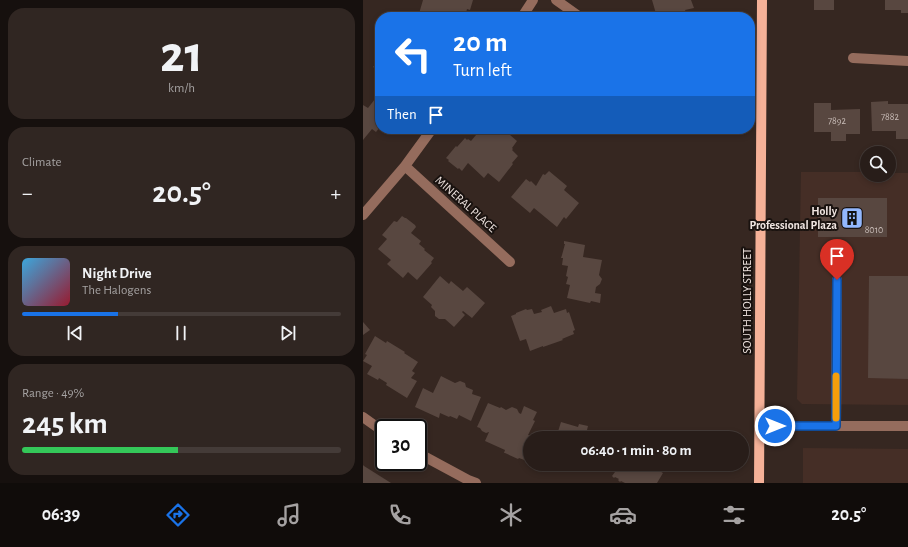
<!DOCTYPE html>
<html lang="en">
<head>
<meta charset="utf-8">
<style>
	body { margin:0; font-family:"Alegreya Sans",sans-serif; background:#302622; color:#f1f3f6; height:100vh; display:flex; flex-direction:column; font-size:15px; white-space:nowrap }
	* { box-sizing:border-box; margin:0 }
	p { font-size:13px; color:#a5a2a2 }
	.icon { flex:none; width:22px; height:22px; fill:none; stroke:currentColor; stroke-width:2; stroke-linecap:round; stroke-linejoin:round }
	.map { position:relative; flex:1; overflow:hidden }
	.sheet { display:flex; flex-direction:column; gap:8px; padding:8px; background:#16100e; width:363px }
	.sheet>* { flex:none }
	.hud { position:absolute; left:12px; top:12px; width:380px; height:122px; border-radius:16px; box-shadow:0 2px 6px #0003,0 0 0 1px #443b38; background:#1a73e8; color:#fff; overflow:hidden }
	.buttons { position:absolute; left:497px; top:146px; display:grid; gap:8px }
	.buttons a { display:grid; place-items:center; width:36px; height:36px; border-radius:50%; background:#281d19; box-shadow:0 2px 6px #0003,0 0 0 1px #443b38; font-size:20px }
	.speed { position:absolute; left:12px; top:419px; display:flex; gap:8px; font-size:20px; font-weight:700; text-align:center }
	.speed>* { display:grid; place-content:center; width:52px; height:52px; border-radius:50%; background:#281d19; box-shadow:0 2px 6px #0003,0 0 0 1px #443b38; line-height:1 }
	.speed .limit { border:2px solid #111; border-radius:6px; background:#fff; color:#111 }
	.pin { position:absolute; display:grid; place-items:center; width:34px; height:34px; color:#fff; margin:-41px -17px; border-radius:50% 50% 50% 0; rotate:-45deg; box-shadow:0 0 4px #0007 }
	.pin .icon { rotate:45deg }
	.me { position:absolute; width:44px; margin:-22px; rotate:90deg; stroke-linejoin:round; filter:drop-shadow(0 0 3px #0008) }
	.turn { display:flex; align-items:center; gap:14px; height:84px; padding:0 12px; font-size:18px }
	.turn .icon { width:52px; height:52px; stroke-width:2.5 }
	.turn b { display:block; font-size:28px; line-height:34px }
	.then { display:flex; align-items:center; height:38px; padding:0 12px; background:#0003; gap:8px; font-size:15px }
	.big { font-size:30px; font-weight:700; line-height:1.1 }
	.sheet .tile { flex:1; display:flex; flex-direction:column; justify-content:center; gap:6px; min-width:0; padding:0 14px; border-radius:16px; background:#302622 }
	.sheet .dial { align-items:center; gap:0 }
	.dial b { font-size:52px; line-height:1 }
	.song { display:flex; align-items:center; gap:12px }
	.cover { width:48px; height:48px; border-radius:6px; background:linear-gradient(135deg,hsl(200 70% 55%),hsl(350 70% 35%)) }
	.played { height:4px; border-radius:2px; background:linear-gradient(90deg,#1a73e8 30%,#443b38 30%) }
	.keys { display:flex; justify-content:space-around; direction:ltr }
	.heat { display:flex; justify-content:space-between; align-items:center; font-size:22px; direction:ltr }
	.charge { height:6px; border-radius:3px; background:linear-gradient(90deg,#34c759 49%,#443b38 0) }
	.trip { position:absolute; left:160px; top:431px; width:226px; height:40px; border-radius:20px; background:#281d19; box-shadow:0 2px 6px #0003,0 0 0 1px #443b38; font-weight:700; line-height:40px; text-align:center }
	.tabs { display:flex; height:64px; justify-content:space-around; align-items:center; background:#100c0a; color:#a5a2a2 }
	.tabs .icon { width:28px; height:28px }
	.tabs .current { color:#1a73e8 }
	.tabs b { font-size:18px; color:#f1f3f6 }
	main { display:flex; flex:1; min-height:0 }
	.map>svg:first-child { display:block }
</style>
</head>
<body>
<main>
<section class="sheet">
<div class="tile dial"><b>21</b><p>km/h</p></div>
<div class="tile"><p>Climate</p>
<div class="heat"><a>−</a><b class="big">20.5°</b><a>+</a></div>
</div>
<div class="tile">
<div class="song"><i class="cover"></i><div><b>Night Drive</b><p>The Halogens</p></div></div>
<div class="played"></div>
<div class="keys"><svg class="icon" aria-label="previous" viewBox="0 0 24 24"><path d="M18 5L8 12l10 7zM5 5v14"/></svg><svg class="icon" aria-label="pause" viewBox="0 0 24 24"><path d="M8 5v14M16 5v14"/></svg><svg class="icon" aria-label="next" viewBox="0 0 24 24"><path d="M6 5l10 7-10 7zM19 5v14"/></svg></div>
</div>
<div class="tile"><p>Range · 49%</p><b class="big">245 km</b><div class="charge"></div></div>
</section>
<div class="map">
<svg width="545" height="483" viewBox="0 0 545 483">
	<rect width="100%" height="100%" fill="#362721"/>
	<path fill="#452e26" d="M 438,172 L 504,172 L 504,175 L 526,175 L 526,173 L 545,173 L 545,405 L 439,404 L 434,399 Z
		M 440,448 L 545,449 L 545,483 L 440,483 Z"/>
	<path fill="#584740" d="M 60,0 L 110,0 L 107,10 L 104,9 L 102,17 L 55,17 Z
		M 289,0 L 328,0 L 331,8 L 322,10 L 324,15 L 317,17 L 294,17 Z
		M 451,0 L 471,0 L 471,10 L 451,10 Z
		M 522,0 L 545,0 L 545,13 L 538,13 L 538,10 L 522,10 Z
		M 17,59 L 17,74 L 13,70 L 14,69 L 10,67 Z
		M 12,99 L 17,104 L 17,127 L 13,132 L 9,129 L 0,140 L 0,105 L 5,108 Z
		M 525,101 L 525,104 L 545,104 L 545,139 L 533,139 L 533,131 L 509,131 L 508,102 Z
		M 451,103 L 468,103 L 468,110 L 497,109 L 497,134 L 483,134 L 483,141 L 468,141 L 468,132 L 451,132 Z
		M 118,129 L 140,129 L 154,141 L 149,148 L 150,149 L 149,150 L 155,156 L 149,163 L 150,164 L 136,182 L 125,173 L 121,178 L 105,163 L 99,171 L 96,168 L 95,169 L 85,161 L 86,160 L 83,158 L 93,146 L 94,147 L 102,138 L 104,140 L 105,139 L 108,141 Z
		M 186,171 L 204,186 L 201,190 L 216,203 L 203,219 L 201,217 L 194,227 L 171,208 L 167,213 L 148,197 L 163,179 L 167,182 L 168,181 L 173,186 L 180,174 L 182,175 Z
		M 455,198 L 524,198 L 524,237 L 455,237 Z
		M 39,216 L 42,218 L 43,218 L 52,225 L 53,227 L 48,233 L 58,241 L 56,244 L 62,249 L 61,250 L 71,258 L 68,262 L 69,263 L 54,280 L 45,272 L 40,278 L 24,264 L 28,260 L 15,249 L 24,239 L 19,235 L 31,221 L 34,222 Z
		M 201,241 L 222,245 L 220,257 L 239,260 L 236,275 L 239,279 L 237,284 L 233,287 L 232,293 L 238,294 L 237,303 L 228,301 L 227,303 L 204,298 L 207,285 L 203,284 L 205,277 L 203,276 L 205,266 L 199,265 L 200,258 L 198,258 L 199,255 L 202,244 L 201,244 Z
		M 77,276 L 86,284 L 88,281 L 100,291 L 104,287 L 122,303 L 109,318 L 100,311 L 99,312 L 102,315 L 91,327 L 82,319 L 76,319 L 72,316 L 72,311 L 68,307 L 69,305 L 60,297 Z
		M 506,276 L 545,276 L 545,379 L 505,378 Z
		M 188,306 L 191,313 L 203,309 L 204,313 L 206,312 L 212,330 L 210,331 L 211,334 L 199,339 L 200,340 L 180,347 L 180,346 L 167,351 L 163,339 L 157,341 L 148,316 L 153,314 L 153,313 L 163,309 L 164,310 L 169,309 L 171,314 L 179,312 L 178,310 Z
		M 0,322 L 7,330 L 0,335 Z
		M 12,336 L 23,343 L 24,341 L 42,352 L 41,353 L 55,362 L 49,371 L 52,373 L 48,378 L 54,381 L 44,398 L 23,385 L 24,383 L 16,378 L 15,380 L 4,374 L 9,366 L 0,361 L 4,355 L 2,354 Z
		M 78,376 L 92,383 L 97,381 L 102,383 L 103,387 L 110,390 L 109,394 L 118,397 L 108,421 L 96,415 L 94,419 L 87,416 L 86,417 L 77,413 L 76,418 L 52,407 L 60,388 L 70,393 Z
		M 125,403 L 137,408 L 138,407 L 143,410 L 149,407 L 154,409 L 156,413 L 158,414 L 161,406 L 174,412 L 170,420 L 172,421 L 165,435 L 174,438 L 167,438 L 167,454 L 164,461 L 156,458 L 155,459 L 142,453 L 141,453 L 142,450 L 122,441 L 126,432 L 123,433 L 119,431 L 117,428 L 114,427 Z
		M 198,422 L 215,427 L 216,424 L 225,426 L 224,430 L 230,431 L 229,434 L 242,438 L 193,438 Z
		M 245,464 L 292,464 L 290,467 L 300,473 L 294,483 L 262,483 L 258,481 L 257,482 L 255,480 L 256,479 L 252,477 L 251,478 L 249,476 L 252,472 L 244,467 L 244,466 Z
		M 0,465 L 1,466 L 28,483 L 0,483 Z"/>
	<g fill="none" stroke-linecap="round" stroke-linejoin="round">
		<path stroke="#956c5d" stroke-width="10" d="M 193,0 L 217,17
			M 159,17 L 170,0
			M 490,58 L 545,61
			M 42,166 L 147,262
			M 0,215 L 42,166 L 69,129
			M 0,417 L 21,432
			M 397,426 L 545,426
			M 473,426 L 474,280
			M 55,453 L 105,480 L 113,483"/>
		<path stroke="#f5b198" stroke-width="10" d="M 396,483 L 399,0"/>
	</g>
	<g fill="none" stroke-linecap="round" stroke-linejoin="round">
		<g stroke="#114b97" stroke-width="10">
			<path id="route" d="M 412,426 L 473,426 L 474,280"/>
		</g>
		<use href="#route" stroke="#1a73e8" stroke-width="7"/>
		<path stroke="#f59e0b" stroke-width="7" d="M 473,418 L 473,376"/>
	</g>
	<defs>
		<g id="building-square" transform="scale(1.15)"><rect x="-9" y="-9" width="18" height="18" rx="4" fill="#92b7fd" stroke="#19120f"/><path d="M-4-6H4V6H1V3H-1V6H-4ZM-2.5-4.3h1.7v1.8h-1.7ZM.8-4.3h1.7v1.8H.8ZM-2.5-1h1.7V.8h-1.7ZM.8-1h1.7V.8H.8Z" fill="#111"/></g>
	</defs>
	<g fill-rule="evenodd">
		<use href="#building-square" x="489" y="218"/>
	</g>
	<g text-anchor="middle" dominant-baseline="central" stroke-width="4" stroke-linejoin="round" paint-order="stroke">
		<g font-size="10" fill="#cabeb9">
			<text x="527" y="117">7882</text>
			<text x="474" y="121">7892</text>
			<text x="511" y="230">8010</text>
		</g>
		<g font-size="12" fill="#f0e5e1" stroke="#19120f">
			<text transform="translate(103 204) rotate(42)">MINERAL PLACE</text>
			<text transform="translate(384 301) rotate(-90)">SOUTH HOLLY STREET</text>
		</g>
		<g font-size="12" font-weight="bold" fill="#f0e5e1" stroke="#19120f" text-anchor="end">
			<text x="474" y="211">Holly<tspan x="474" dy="14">Professional Plaza</tspan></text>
		</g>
	</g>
</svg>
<div class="buttons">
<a><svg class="icon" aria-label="search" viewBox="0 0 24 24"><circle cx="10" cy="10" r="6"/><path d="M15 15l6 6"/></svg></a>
</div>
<div class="speed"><div class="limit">30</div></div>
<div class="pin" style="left:474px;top:280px;background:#d93025"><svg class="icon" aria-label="arrive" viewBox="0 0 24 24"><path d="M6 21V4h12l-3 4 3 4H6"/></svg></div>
<svg class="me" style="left:412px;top:426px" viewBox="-20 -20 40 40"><circle r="17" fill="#1a73e8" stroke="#fff" stroke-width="3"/><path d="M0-11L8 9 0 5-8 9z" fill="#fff"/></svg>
<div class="trip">06:40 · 1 min · 80 m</div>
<div class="hud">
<div class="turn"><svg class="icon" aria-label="left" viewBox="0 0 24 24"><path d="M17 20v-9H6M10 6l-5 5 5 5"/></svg><div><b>20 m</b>Turn left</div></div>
<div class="then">Then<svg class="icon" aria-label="arrive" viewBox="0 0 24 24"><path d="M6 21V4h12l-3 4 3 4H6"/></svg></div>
</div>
</div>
</main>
<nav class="tabs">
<b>06:39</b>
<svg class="icon current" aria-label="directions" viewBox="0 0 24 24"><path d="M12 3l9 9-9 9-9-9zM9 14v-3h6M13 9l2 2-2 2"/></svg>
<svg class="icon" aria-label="music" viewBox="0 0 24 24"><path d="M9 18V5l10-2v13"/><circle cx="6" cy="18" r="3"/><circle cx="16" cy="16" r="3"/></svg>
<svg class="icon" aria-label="phone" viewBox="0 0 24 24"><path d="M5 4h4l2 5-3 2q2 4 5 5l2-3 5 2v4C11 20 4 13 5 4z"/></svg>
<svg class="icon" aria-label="climate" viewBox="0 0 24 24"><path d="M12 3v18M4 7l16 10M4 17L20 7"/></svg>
<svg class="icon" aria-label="car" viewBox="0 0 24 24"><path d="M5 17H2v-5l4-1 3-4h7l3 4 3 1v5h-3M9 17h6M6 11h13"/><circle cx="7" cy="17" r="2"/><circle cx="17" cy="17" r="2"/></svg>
<svg class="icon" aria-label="filters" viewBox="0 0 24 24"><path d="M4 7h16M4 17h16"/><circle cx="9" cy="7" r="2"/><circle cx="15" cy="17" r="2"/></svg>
<b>20.5°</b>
</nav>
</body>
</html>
